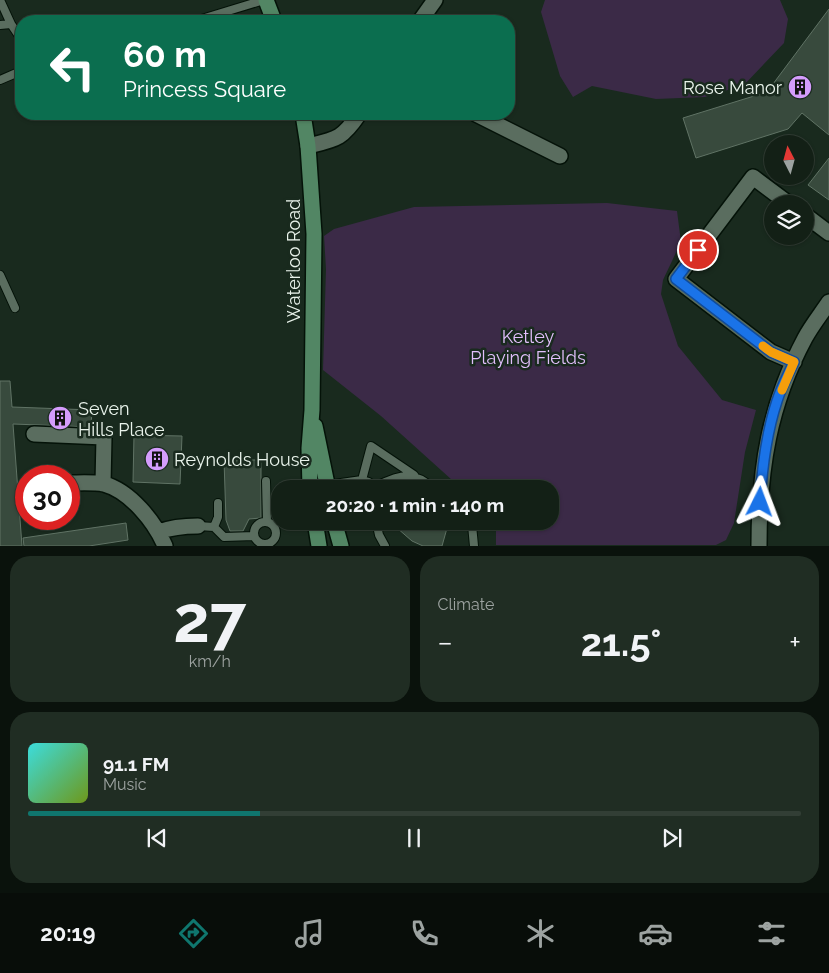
<!DOCTYPE html>
<html lang="en">
<head>
<meta charset="utf-8">
<style>
	body { margin:0; font-family:Raleway,sans-serif; background:#202d23; color:#f1f3f6; height:100vh; display:flex; flex-direction:column; font-size:19px; white-space:nowrap }
	* { box-sizing:border-box; margin:0 }
	p { font-size:16px; color:#9da3a1 }
	.icon { flex:none; width:28px; height:28px; fill:none; stroke:currentColor; stroke-width:2; stroke-linecap:round; stroke-linejoin:round }
	.map { position:relative; height:546px; overflow:hidden }
	.sheet { display:flex; flex-direction:column; gap:10px; padding:10px; background:#0a120c; flex:1 }
	.sheet>* { flex:none }
	.top-card { position:absolute; left:15px; top:15px; width:500px; height:105px; border-radius:20px; box-shadow:0 1px 4px #0004,0 0 0 1px #323e35; background:#0b6e4f; color:#fff; overflow:hidden }
	.needle { width:32px; rotate:354deg }
	.fabs { position:absolute; left:764px; top:135px; display:grid; gap:10px }
	.fabs a { display:grid; place-items:center; width:50px; height:50px; border-radius:50%; background:#132016; box-shadow:0 1px 4px #0004,0 0 0 1px #323e35; font-size:25px }
	.speed { position:absolute; left:15px; top:465px; display:flex; gap:10px; font-size:25px; font-weight:700; text-align:center }
	.speed>* { display:grid; place-content:center; width:65px; height:65px; border-radius:50%; background:#132016; box-shadow:0 1px 4px #0004,0 0 0 1px #323e35; line-height:1 }
	.speed .limit { border:8px solid #d22; background:#fff; color:#111 }
	.pin { position:absolute; display:grid; place-items:center; width:42px; height:42px; color:#fff; margin:-21px; border:2px solid #fff; border-radius:50%; box-shadow:0 1px 5px #0007 }
	.me { position:absolute; width:55px; margin:-28px; rotate:3deg; stroke-linejoin:round; filter:drop-shadow(0 0 4px #0008) }
	.turn { display:flex; align-items:center; gap:18px; height:105px; padding:0 25px; font-size:22px }
	.turn .icon { width:65px; height:65px; stroke-width:2.5 }
	.turn b { display:block; font-size:35px; line-height:42px }
	.big { font-size:38px; font-weight:700; line-height:1.1 }
	.sheet .tile { flex:1; display:flex; flex-direction:column; justify-content:center; gap:8px; min-width:0; padding:0 18px; border-radius:20px; background:#202d23 }
	.sheet .dial { align-items:center; gap:0 }
	.dial b { font-size:65px; line-height:1 }
	.song { display:flex; align-items:center; gap:15px }
	.cover { width:60px; height:60px; border-radius:8px; background:linear-gradient(135deg,hsl(180 70% 55%),hsl(80 70% 35%)) }
	.played { height:5px; border-radius:2px; background:linear-gradient(90deg,#0f766e 30%,#323e35 30%) }
	.keys { display:flex; justify-content:space-around; direction:ltr }
	.heat { display:flex; justify-content:space-between; align-items:center; font-size:28px; direction:ltr }
	.sheet .tiles { flex:1; display:grid; gap:10px; grid-template-columns:1fr 1fr }
	.tile:last-child { grid-column:span 2 }
	.trip { position:absolute; left:271px; top:480px; width:288px; height:50px; border-radius:20px; background:#132016; box-shadow:0 1px 4px #0004,0 0 0 1px #323e35; font-weight:700; line-height:50px; text-align:center }
	.dock { display:flex; height:80px; justify-content:space-around; align-items:center; background:#080d09; color:#9da3a1 }
	.dock .icon { width:35px; height:35px }
	.dock .selected { color:#0f766e }
	.dock b { font-size:22px; color:#f1f3f6 }
	.map>svg:first-child { display:block }
</style>
</head>
<body>
<div class="map">
<svg width="829" height="546" viewBox="0 0 829 546">
	<rect width="100%" height="100%" fill="#192a1e"/>
	<path fill="#3b2a47" d="M 545,0 L 780,0 L 788,19 L 784,43 L 744,85 L 705,97 L 656,99 L 592,86 L 573,97 L 560,76 L 541,12 Z
		M 607,203 L 677,211 L 681,242 L 663,280 L 661,294 L 678,346 L 722,400 L 756,410 L 745,452 L 734,523 L 726,540 L 716,545 L 496,545 L 496,521 L 550,521 L 550,489 L 462,489 L 381,416 L 323,370 L 326,269 L 324,236 L 334,229 L 414,207 Z"/>
	<path fill="#384a3d" stroke="#607365" d="M 829,9 L 829,135 L 802,113 L 788,129 L 696,158 L 683,118 L 767,92 Z
		M 829,158 L 829,200 L 808,185 Z
		M 0,381 L 10,381 L 12,407 L 92,410 L 91,427 L 13,424 L 22,546 L 0,546 Z
		M 134,435 L 182,436 L 180,484 L 133,482 Z
		M 224,460 L 261,460 L 261,518 L 249,519 L 243,531 L 230,531 L 226,520 Z
		M 389,521 L 449,521 L 442,546 L 423,546 L 412,541 Z
		M 126,523 L 128,540 L 89,546 L 24,546 L 23,538 Z"/>
	<g fill="none" stroke-linecap="round" stroke-linejoin="round">
		<g stroke="#041208" stroke-width="10">
			<path id="lane" d="M 0,0 L 11,24 L 21,39
				M 195,21 L 264,0
				M 0,25 L 11,24
				M 0,80 L 21,71
				M 0,275 L 15,308
				M 362,480 L 371,446 L 414,475
				M 266,481 L 267,522
				M 327,485 L 362,480 L 369,482 L 371,489
				M 371,488 C 398,477 410,467 434,489
				M 376,521 L 379,535 L 385,546
				M 468,521 L 472,525 L 474,546
				M254 533a11 11 0 1 1 22 0a11 11 0 1 1-22 0Z
				M 198,526 L 214,527 L 218,517 L 218,503
				M 214,527 L 224,537 L 254,536"/>
		</g>
		<g stroke="#041208" stroke-width="18">
			<path id="street" d="M 420,21 L 435,0
				M 476,114 L 560,156
				M 308,146 C 337,139 342,139 359,114
				M 789,204 L 753,177 L 676,279 L 771,352 L 794,362
				M 805,215 L 829,233
				M 34,434 L 104,437 L 103,484
				M 69,483 C 79,483 93,482 104,484 C 130,491 155,522 165,546
				M 159,532 C 172,527 184,526 198,526
				M 759,546 C 759,469 769,405 805,338 C 812,325 821,314 829,302"/>
		</g>
		<g stroke="#041208" stroke-width="18">
			<path id="secondary" d="M 266,0 L 274,21
				M 303,114 L 308,146 L 314,234 L 312,410 L 309,448 L 310,489
				M 315,426 L 328,489
				M 315,521 L 319,546
				M 334,521 L 341,546"/>
		</g>
		<use href="#lane" stroke="#5a6d5f" stroke-width="8"/>
		<use href="#street" stroke="#5a6d5f" stroke-width="15"/>
		<use href="#secondary" stroke="#528664" stroke-width="15"/>
	</g>
	<g fill="none" stroke-linecap="round" stroke-linejoin="round">
		<g stroke="#114b97" stroke-width="12">
			<path id="route" d="M 698,250 L 676,279 L 771,352 L 794,362 C 788,375 781,388 777,401 C 766,434 762,469 760,502"/>
		</g>
		<use href="#route" stroke="#1a73e8" stroke-width="9"/>
		<path stroke="#f59e0b" stroke-width="9" d="M 763,346 L 771,352 L 794,362 L 782,390"/>
	</g>
	<defs>
		<g id="building-disc" transform="scale(1.25)"><circle r="9.5" fill="#d49cfc" stroke="#192a1e"/><path d="M-4-6H4V6H1V3H-1V6H-4ZM-2.5-4.3h1.7v1.8h-1.7ZM.8-4.3h1.7v1.8H.8ZM-2.5-1h1.7V.8h-1.7ZM.8-1h1.7V.8H.8Z" fill="#111"/></g>
	</defs>
	<g fill-rule="evenodd">
		<use href="#building-disc" x="800" y="87"/>
		<use href="#building-disc" x="60" y="418"/>
		<use href="#building-disc" x="157" y="459"/>
	</g>
	<g text-anchor="middle" dominant-baseline="central" stroke-width="5" stroke-linejoin="round" paint-order="stroke">
		<g font-size="18" fill="#e9f3eb" stroke="#192a1e" text-anchor="start">
			<text x="782" y="87" text-anchor="end">Rose Manor</text>
			<text x="78" y="408">Seven<tspan x="78" dy="21">Hills Place</tspan></text>
			<text x="174" y="459">Reynolds House</text>
		</g>
		<g font-size="18" fill="#e9f3eb" stroke="#192a1e">
			<text transform="translate(293 261) rotate(-90)">Waterloo Road</text>
		</g>
		<g font-size="18" fill="#e2bffc" stroke="#192a1e">
			<text x="528" y="336">Ketley<tspan x="528" dy="21">Playing Fields</tspan></text>
		</g>
	</g>
</svg>
<div class="fabs">
<a><svg class="needle" viewBox="-14 -14 28 28"><path d="M0-13l5 13h-10z" fill="#e53935"/><path d="M0 13l5-13h-10z" fill="#9da3a1"/></svg></a>
<a><svg class="icon" aria-label="layers" viewBox="0 0 24 24"><path d="M12 4l9 5-9 5-9-5zM3 14l9 5 9-5"/></svg></a>
</div>
<div class="speed"><div class="limit">30</div></div>
<div class="pin" style="left:698px;top:250px;background:#d93025"><svg class="icon" aria-label="arrive" viewBox="0 0 24 24"><path d="M6 21V4h12l-3 4 3 4H6"/></svg></div>
<svg class="me" style="left:760px;top:502px" viewBox="-20 -20 40 40"><path d="M0-17L14 15 0 8-14 15z" fill="#1a73e8" stroke="#fff" stroke-width="4"/></svg>
<div class="trip">20:20 · 1 min · 140 m</div>
<div class="top-card">
<div class="turn"><svg class="icon" aria-label="left" viewBox="0 0 24 24"><path d="M17 20v-9H6M10 6l-5 5 5 5"/></svg><div><b>60 m</b>Princess Square</div></div>
</div>
</div>
<section class="sheet">
<div class="tiles">
<div class="tile dial"><b>27</b><p>km/h</p></div>
<div class="tile"><p>Climate</p>
<div class="heat"><a>−</a><b class="big">21.5°</b><a>+</a></div>
</div>
<div class="tile">
<div class="song"><i class="cover"></i><div><b>91.1 FM</b><p>Music</p></div></div>
<div class="played"></div>
<div class="keys"><svg class="icon" aria-label="previous" viewBox="0 0 24 24"><path d="M18 5L8 12l10 7zM5 5v14"/></svg><svg class="icon" aria-label="pause" viewBox="0 0 24 24"><path d="M8 5v14M16 5v14"/></svg><svg class="icon" aria-label="next" viewBox="0 0 24 24"><path d="M6 5l10 7-10 7zM19 5v14"/></svg></div>
</div>
</div>
</section>
<nav class="dock">
<b>20:19</b>
<svg class="icon selected" aria-label="directions" viewBox="0 0 24 24"><path d="M12 3l9 9-9 9-9-9zM9 14v-3h6M13 9l2 2-2 2"/></svg>
<svg class="icon" aria-label="music" viewBox="0 0 24 24"><path d="M9 18V5l10-2v13"/><circle cx="6" cy="18" r="3"/><circle cx="16" cy="16" r="3"/></svg>
<svg class="icon" aria-label="phone" viewBox="0 0 24 24"><path d="M5 4h4l2 5-3 2q2 4 5 5l2-3 5 2v4C11 20 4 13 5 4z"/></svg>
<svg class="icon" aria-label="climate" viewBox="0 0 24 24"><path d="M12 3v18M4 7l16 10M4 17L20 7"/></svg>
<svg class="icon" aria-label="car" viewBox="0 0 24 24"><path d="M5 17H2v-5l4-1 3-4h7l3 4 3 1v5h-3M9 17h6M6 11h13"/><circle cx="7" cy="17" r="2"/><circle cx="17" cy="17" r="2"/></svg>
<svg class="icon" aria-label="filters" viewBox="0 0 24 24"><path d="M4 7h16M4 17h16"/><circle cx="9" cy="7" r="2"/><circle cx="15" cy="17" r="2"/></svg>
</nav>
</body>
</html>
